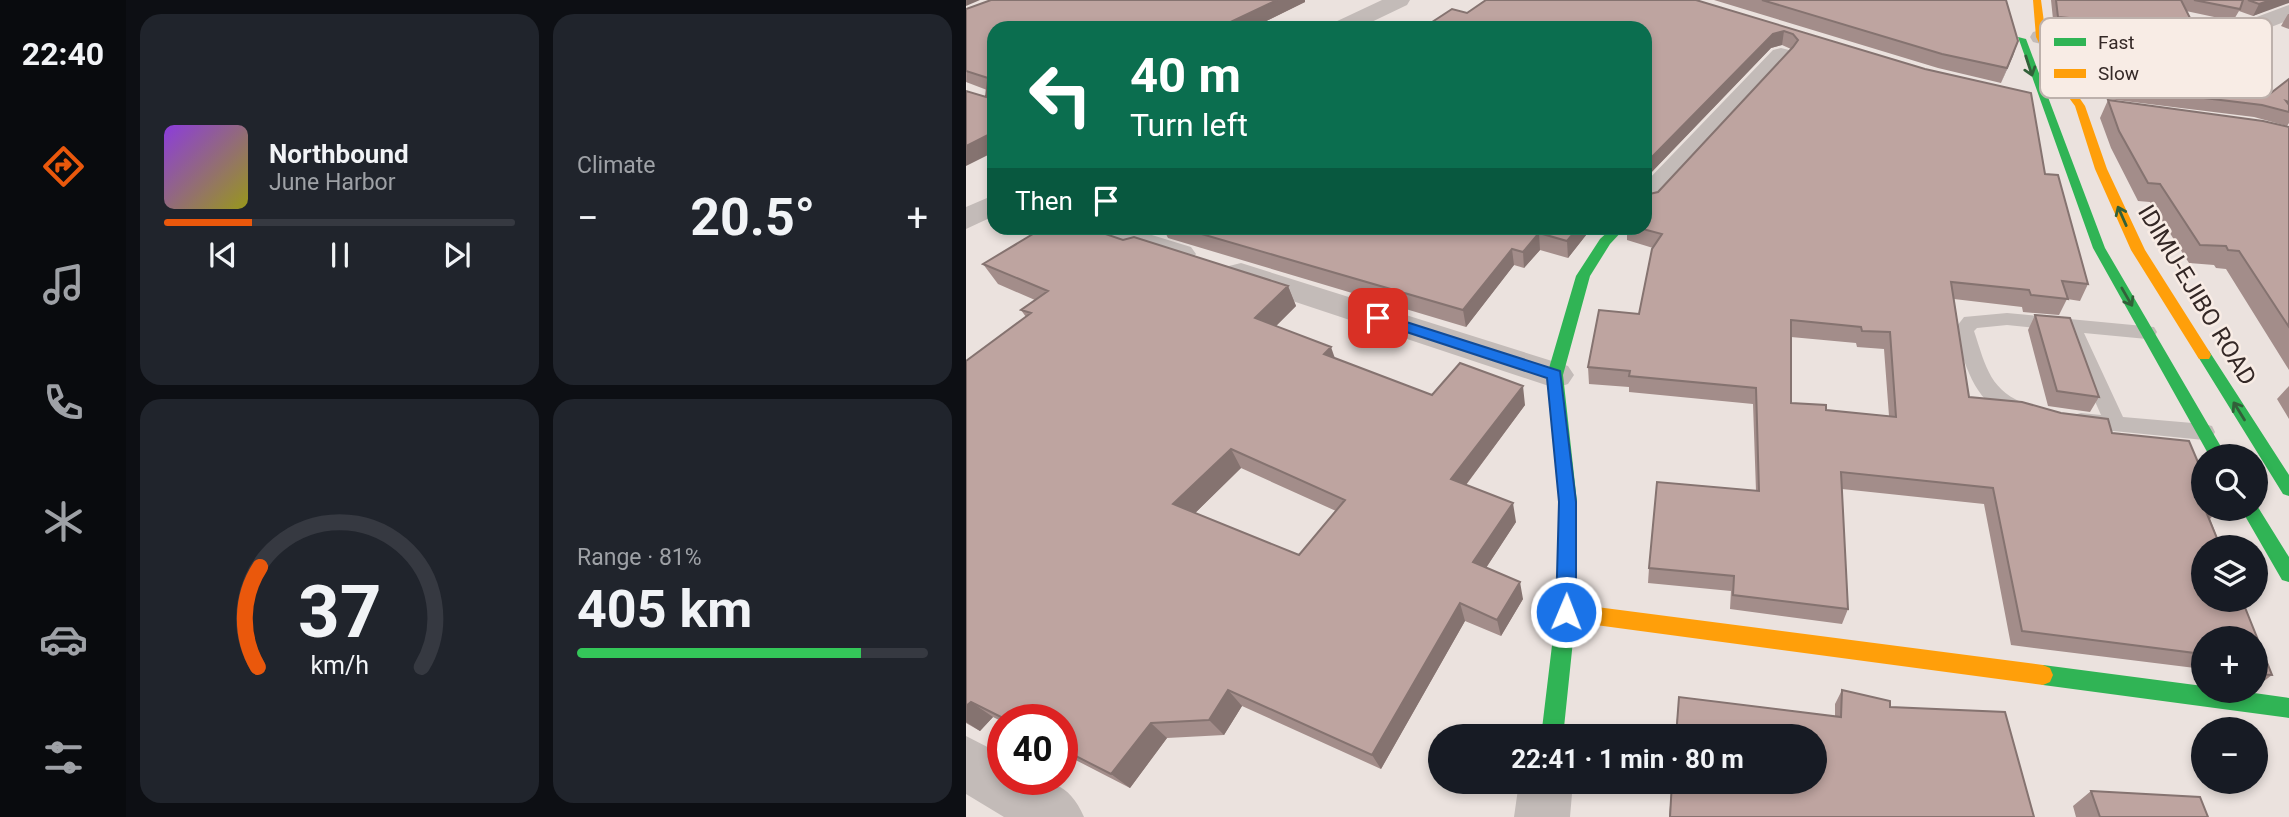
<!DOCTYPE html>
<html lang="en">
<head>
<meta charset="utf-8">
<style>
	body { margin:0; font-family:Roboto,sans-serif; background:#20242c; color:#f1f3f6; height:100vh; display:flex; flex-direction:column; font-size:26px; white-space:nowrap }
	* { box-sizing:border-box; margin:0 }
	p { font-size:23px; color:#9ea1a6 }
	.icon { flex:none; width:38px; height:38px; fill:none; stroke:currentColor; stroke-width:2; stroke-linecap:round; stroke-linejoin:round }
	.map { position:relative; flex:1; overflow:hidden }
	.panel { display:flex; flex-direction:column; gap:14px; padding:14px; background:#0d0f14; width:840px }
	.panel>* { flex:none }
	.banner { position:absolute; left:21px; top:21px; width:665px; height:214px; border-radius:21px; box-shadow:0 4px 10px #0003; background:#0b6e4f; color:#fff; overflow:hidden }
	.buttons { position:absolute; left:1225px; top:444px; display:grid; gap:14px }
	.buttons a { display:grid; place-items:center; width:77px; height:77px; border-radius:50%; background:#171b24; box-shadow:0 4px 10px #0003; font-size:35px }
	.speed { position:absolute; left:21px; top:704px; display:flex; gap:14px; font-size:35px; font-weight:700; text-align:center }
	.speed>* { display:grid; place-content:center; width:91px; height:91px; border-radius:50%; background:#171b24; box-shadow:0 4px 10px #0003; line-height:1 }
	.speed .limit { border:10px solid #d22; background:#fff; color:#111 }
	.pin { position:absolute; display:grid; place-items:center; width:60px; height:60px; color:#fff; margin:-30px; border-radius:14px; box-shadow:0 4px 10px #0006 }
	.me { position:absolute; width:77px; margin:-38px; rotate:1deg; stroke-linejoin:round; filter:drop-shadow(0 0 5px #0008) }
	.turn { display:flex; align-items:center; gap:24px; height:147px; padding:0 28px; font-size:32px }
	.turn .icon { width:91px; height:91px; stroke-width:2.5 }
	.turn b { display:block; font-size:49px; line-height:60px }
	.then { display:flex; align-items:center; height:66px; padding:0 28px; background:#0003; gap:14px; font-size:26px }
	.big { font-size:52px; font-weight:700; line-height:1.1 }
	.panel .card { flex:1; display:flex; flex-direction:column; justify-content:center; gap:10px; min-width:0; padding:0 24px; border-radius:21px; background:#20242c }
	.panel .dial { align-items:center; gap:0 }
	.dial svg { height:182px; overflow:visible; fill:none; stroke:#363941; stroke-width:7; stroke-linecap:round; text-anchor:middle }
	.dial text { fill:#f1f3f6; stroke:none }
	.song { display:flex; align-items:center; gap:21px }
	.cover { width:84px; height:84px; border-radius:10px; background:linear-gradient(135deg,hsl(270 70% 55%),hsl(60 70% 35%)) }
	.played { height:7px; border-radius:4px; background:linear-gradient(90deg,#ea580c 25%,#363941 25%) }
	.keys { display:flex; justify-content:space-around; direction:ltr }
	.heat { display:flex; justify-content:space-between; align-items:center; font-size:38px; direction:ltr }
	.charge { height:10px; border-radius:5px; background:linear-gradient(90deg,#34c759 81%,#363941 0) }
	.panel .tiles { flex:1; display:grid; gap:14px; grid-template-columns:repeat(2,1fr) }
	.trip { position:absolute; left:462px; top:724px; width:399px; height:70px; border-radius:35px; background:#171b24; box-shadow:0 4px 10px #0003; font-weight:700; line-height:70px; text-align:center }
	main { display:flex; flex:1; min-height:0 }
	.dock { display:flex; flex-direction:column; width:126px; justify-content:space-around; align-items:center; background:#090b0e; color:#9ea1a6 }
	.dock .icon { width:49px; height:49px }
	.dock .current { color:#ea580c }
	.dock b { font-size:32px; color:#f1f3f6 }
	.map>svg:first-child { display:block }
</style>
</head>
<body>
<main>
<nav class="dock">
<b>22:40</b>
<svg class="icon current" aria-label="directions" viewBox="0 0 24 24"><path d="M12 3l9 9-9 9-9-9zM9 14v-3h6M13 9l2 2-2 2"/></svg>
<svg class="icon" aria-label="music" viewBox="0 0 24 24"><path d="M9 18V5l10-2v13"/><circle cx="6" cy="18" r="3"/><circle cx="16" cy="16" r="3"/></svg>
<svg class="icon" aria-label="phone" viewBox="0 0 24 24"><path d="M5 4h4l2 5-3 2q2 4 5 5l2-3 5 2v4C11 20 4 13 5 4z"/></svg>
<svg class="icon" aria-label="climate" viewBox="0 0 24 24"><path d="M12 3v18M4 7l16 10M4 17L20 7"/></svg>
<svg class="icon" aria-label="car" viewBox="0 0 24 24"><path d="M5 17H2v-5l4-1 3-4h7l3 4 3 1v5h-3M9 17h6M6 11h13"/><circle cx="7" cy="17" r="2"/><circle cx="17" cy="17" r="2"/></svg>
<svg class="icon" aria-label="filters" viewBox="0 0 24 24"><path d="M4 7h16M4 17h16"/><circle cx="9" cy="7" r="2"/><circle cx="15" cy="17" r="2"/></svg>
</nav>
<section class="panel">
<div class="tiles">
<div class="card">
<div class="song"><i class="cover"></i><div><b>Northbound</b><p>June Harbor</p></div></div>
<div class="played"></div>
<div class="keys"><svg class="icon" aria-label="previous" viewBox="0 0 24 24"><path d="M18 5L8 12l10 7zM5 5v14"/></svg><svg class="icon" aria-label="pause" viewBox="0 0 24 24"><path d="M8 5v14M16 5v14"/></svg><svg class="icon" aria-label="next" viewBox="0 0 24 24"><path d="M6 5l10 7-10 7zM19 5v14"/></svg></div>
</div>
<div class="card"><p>Climate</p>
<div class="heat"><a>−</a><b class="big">20.5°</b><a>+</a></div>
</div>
<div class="card dial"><svg viewBox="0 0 100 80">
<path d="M14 69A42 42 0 1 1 86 69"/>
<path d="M14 69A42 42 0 0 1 15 25" stroke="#ea580c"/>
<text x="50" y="56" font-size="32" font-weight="700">37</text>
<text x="50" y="72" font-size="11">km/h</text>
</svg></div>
<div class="card"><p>Range · 81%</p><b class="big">405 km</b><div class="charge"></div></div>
</div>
</section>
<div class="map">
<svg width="1323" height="817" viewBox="0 0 1323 817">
	<rect width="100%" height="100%" fill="#ebe2de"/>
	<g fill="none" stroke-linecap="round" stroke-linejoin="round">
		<path fill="#c3bbb8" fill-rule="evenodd" d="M 1041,313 L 1188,327 L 1191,332 L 1188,337 L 1181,339 L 1118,333 L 1157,417 L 1238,424 L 1246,426 L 1249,432 L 1246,438 L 1238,440 L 1107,427 L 1104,421 L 1107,415 L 1115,413 L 1135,415 L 1098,331 L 1041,325 L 1011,328 L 1008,331 C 1020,367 1024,392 1063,405 L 1067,411 L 1063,417 C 1055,419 1050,417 1042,414 C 1007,402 999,362 988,330 L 998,317 Z"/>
		<path fill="#c3bbb8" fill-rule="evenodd" d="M 416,0 L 444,0 L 441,5 L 393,28 L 364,28 L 367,23 Z
			M 1323,5 L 1323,20 L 1279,37 L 1197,56 L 1075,44 L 1067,42 L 1064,37 L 1067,32 L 1075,30 L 1197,42 L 1264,27 Z
			M 815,48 L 823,50 L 827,55 L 823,60 L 690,206 L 679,209 L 679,183 L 807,50 Z
			M 28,195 L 28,216 L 0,229 L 0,207 Z
			M 118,228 L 163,228 L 225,247 L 230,254 L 225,261 L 214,264 L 122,235 Z
			M 275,263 L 602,366 L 608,375 L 602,384 L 589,388 L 263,280 L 259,273 L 263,266 Z
			M 0,736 L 37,755 L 37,779 C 75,779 101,777 118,817 L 38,817 L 0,794 Z
			M 553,782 L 607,782 L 604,817 L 548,817 Z"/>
		<path fill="#30b455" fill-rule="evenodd" d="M 1052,37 L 1060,39 L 1139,248 L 1261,457 L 1244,457 L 1127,248 Z
			M 646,228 L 659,228 L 644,244 L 624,276 L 597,375 L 611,502 L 610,612 L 597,737 L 575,737 L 590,612 L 593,502 L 581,375 L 610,276 L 634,239 Z
			M 1238,350 L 1243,351 L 1323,475 L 1323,496 L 1317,494 L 1231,355 Z
			M 1290,504 L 1323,557 L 1323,582 L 1316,580 L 1275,509 L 1290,509 Z
			M 1077,665 L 1237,686 L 1237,691 L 1274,691 L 1323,698 L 1323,718 L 1077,685 L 1070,682 L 1067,675 L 1070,668 Z"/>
		<path fill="#ff9f0a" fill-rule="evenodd" d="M 1067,0 L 1075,0 L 1080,37 L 1108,90 L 1119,106 L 1141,169 L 1179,250 L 1243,351 L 1245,355 L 1243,359 L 1233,359 L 1165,250 L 1129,169 L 1109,106 L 1098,91 L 1070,37 Z
			M 600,603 L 1077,665 L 1084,668 L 1087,675 L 1084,682 L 1077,685 L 600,621 L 593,618 L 590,612 L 593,606 Z"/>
	</g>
	<path fill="#a38d8a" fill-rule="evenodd" d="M 730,0 L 959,69 L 1079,174 L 1122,284 L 1114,301 L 1101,299 L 1093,315 L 1057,312 L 1056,307 L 988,299 L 1003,397 L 1146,433 L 1237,509 L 1252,509 L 1244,519 L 1306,675 L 1290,687 L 1290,639 L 1237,639 L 1237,669 L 1045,645 L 1018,504 L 876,489 L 882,609 L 876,624 L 764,609 L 765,591 L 682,583 L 683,568 L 790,491 L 787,404 L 663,392 L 663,387 L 623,384 L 622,367 L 673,314 L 687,248 L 661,240 L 661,228 L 679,228 L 692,192 L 825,49 L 816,45 L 805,48 L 679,179 L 679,28 L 501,13 ZM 825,337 L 890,343 L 891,347 L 918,349 L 923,416 L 860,410 L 825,403 Z
		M 748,0 L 1040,0 L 1052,41 L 1035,83 L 972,68 Z
		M 1085,0 L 1323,0 L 1287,16 L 1273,11 L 1267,21 L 1220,11 L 1226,22 L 1220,34 L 1197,39 L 1088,29 Z
		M 339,2 L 286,28 L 28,28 L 28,152 L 20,97 L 21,90 L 0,82 L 0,9 Z
		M 1322,14 L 1323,14 L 1323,29 L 1315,26 Z
		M 1124,39 L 1258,89 L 1301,96 L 1323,79 L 1323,123 L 1321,126 L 1288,117 L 1126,97 L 1119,77 L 1119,51 Z
		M 1142,100 L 1323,127 L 1323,370 L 1260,269 L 1250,268 L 1248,265 L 1223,263 L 1184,202 L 1172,201 L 1145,148 L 1134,118 Z
		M 197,228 L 634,228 L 630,232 L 624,230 L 602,258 L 574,250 L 558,268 L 548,265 L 500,327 L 202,238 Z
		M 157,240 L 322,286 L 330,306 L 310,326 L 369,358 L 466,395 L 559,405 L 500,485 L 550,522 L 520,568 L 557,599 L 535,636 L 499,621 L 415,769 L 276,706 L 258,735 L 201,738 L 164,788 L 96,753 L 96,719 L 37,719 L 37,722 L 27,717 L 14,731 L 0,723 L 0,361 L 60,317 L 55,310 L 69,300 L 32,284 L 17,264 ZM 275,468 L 370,511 L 333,555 L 229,513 Z
		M 1069,315 L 1133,397 L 1124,412 L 1082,406 L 1062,330 Z
		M 1323,386 L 1323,419 L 1311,399 Z
		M 876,690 L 924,707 L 1068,817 L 703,817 L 706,782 L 849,782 L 849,737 L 709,737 L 713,697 L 869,716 L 869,704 Z
		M 1125,791 L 1242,817 L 1110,817 L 1107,806 Z"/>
	<path fill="#857370" d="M 0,0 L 14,0 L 0,6 Z
		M 311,0 L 339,0 L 339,2 L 286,28 L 252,28 Z
		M 1305,0 L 1323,0 L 1323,3 L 1287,16 L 1293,4 Z
		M 1226,22 L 1220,34 L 1197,39 L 1203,27 Z
		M 818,31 L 816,45 L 805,48 L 679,179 L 679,164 L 807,34 Z
		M 1052,41 L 1047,56 L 1035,83 L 1041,68 Z
		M 28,132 L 28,152 L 0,166 L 0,146 Z
		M 612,228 L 624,228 L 624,230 L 602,258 L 601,241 Z
		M 573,233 L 574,250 L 558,268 L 557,252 Z
		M 546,249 L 548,265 L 500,327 L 497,310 Z
		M 322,286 L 330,306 L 298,338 L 289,318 Z
		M 365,347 L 372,367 L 358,354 Z
		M 557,386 L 559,405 L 490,498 L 485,479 Z
		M 265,449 L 275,468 L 220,522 L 207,504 Z
		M 547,503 L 550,522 L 512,580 L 507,562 Z
		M 554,582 L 557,599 L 535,636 L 531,620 Z
		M 494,603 L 499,621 L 415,769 L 406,755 Z
		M 262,690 L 276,706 L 258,735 L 243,720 Z
		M 5,702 L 27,717 L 14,731 L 0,722 L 0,706 Z
		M 185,723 L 201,738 L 164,788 L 145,774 Z"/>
	<path fill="#bea4a0" stroke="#857370" stroke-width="2" fill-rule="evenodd" d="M 25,0 L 311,0 L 252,28 L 28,28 L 28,132 L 0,146 L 0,91 L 20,97 L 22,78 L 0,71 L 0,9 Z
		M 520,0 L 730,0 L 959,69 L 1065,93 L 1079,174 L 1092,175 L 1122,284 L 1096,281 L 1102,299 L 1065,295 L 1063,290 L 985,282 L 1003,397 L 1056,402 L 1095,413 L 1142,419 L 1146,433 L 1223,441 L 1237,474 L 1237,509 L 1239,509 L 1255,548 L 1237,548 L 1237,600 L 1276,600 L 1306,675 L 1290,674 L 1290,639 L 1237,639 L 1237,654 L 1056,631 L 1027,488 L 875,472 L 882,609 L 767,595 L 768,576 L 683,568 L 691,482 L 793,491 L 790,388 L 663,376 L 664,371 L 622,367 L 633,310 L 673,314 L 686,249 L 696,234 L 673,228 L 679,228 L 679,195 L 692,192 L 827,47 L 832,40 L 827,34 L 818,31 L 807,34 L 679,164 L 679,28 L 457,28 L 486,9 L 501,13 ZM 825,320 L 895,327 L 896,331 L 924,332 L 930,417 L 860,410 L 860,405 L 825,403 Z
		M 796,0 L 1040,0 L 1052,41 L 1041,68 L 976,54 Z
		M 1090,0 L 1215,0 L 1226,22 L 1203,27 L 1092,17 Z
		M 1228,0 L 1277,0 L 1274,9 Z
		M 1282,0 L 1305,0 L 1293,4 Z
		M 1124,39 L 1203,47 L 1234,40 L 1258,89 L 1301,96 L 1323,79 L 1323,102 L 1320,101 L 1323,105 L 1323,112 L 1296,105 L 1131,85 L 1124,64 Z
		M 1142,100 L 1297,121 L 1323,127 L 1323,327 L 1273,251 L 1262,250 L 1260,246 L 1234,245 L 1194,184 L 1182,183 L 1153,131 Z
		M 77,228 L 122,228 L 157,240 L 168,237 L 322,286 L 289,318 L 365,347 L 358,354 L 466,395 L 494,363 L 557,386 L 485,479 L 547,503 L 507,562 L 554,582 L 531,620 L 494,603 L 406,755 L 262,690 L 243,720 L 185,723 L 145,774 L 96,749 L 96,719 L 39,719 L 5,702 L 0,706 L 0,361 L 65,313 L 55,310 L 82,291 L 17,264 ZM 265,449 L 379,500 L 333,555 L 207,504 Z
		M 215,228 L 612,228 L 601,241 L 573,233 L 557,252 L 546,249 L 497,310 Z
		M 1069,315 L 1104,318 L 1133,397 L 1091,391 Z
		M 876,690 L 924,701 L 924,707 L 1039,712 L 1068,817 L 704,817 L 706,782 L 849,782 L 849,737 L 710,737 L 713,697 L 875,717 Z
		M 1125,791 L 1234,797 L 1242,817 L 1134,817 Z"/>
	<defs><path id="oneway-shaft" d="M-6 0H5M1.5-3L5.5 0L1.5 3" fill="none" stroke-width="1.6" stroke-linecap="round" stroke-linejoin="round" transform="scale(1.75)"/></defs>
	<g stroke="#326039">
		<use href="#oneway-shaft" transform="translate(1063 66) rotate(72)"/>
		<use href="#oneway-shaft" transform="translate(1156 216) rotate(-114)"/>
		<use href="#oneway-shaft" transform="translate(1161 297) rotate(60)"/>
		<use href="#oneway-shaft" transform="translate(1273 411) rotate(-122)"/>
	</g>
	<path fill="#1a73e8" stroke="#114b97" stroke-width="2" d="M 412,313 L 594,371 L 610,502 L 610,612 L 607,618 L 600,621 L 593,618 L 590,612 L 593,502 L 581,378 L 407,321 L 404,318 L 407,314 Z"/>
	<g text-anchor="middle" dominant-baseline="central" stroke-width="5" stroke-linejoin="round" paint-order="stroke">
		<g font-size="24" fill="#342826" stroke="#f8ece5">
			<text transform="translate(1231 295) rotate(59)">IDIMU-EJIBO ROAD</text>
		</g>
	</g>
	<rect x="1074" y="18" width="232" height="80" rx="10" fill="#f8ece5" stroke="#bdb1ac" stroke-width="2"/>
	<rect x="1088" y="38" width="32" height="8" fill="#30b455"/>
	<rect x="1088" y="69" width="32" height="9" fill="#ff9f0a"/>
	<g font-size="19" fill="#342826">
		<text x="1132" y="49">Fast</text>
		<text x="1132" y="80">Slow</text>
	</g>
</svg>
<div class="buttons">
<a><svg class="icon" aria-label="search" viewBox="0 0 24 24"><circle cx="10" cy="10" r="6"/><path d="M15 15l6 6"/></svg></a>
<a><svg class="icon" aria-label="layers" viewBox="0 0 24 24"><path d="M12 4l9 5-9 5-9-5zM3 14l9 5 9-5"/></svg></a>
<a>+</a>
<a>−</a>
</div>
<div class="speed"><div class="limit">40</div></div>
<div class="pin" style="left:412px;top:318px;background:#d93025"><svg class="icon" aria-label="arrive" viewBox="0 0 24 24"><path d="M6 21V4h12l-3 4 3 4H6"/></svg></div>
<svg class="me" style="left:600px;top:612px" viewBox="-20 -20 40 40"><circle r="17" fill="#1a73e8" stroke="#fff" stroke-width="3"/><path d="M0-11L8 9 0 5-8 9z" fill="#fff"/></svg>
<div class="trip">22:41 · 1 min · 80 m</div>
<div class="banner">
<div class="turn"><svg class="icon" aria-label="left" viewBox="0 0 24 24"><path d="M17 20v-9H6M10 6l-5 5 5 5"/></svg><div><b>40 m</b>Turn left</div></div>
<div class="then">Then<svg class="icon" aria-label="arrive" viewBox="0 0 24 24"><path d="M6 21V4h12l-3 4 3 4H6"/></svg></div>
</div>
</div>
</main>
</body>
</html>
